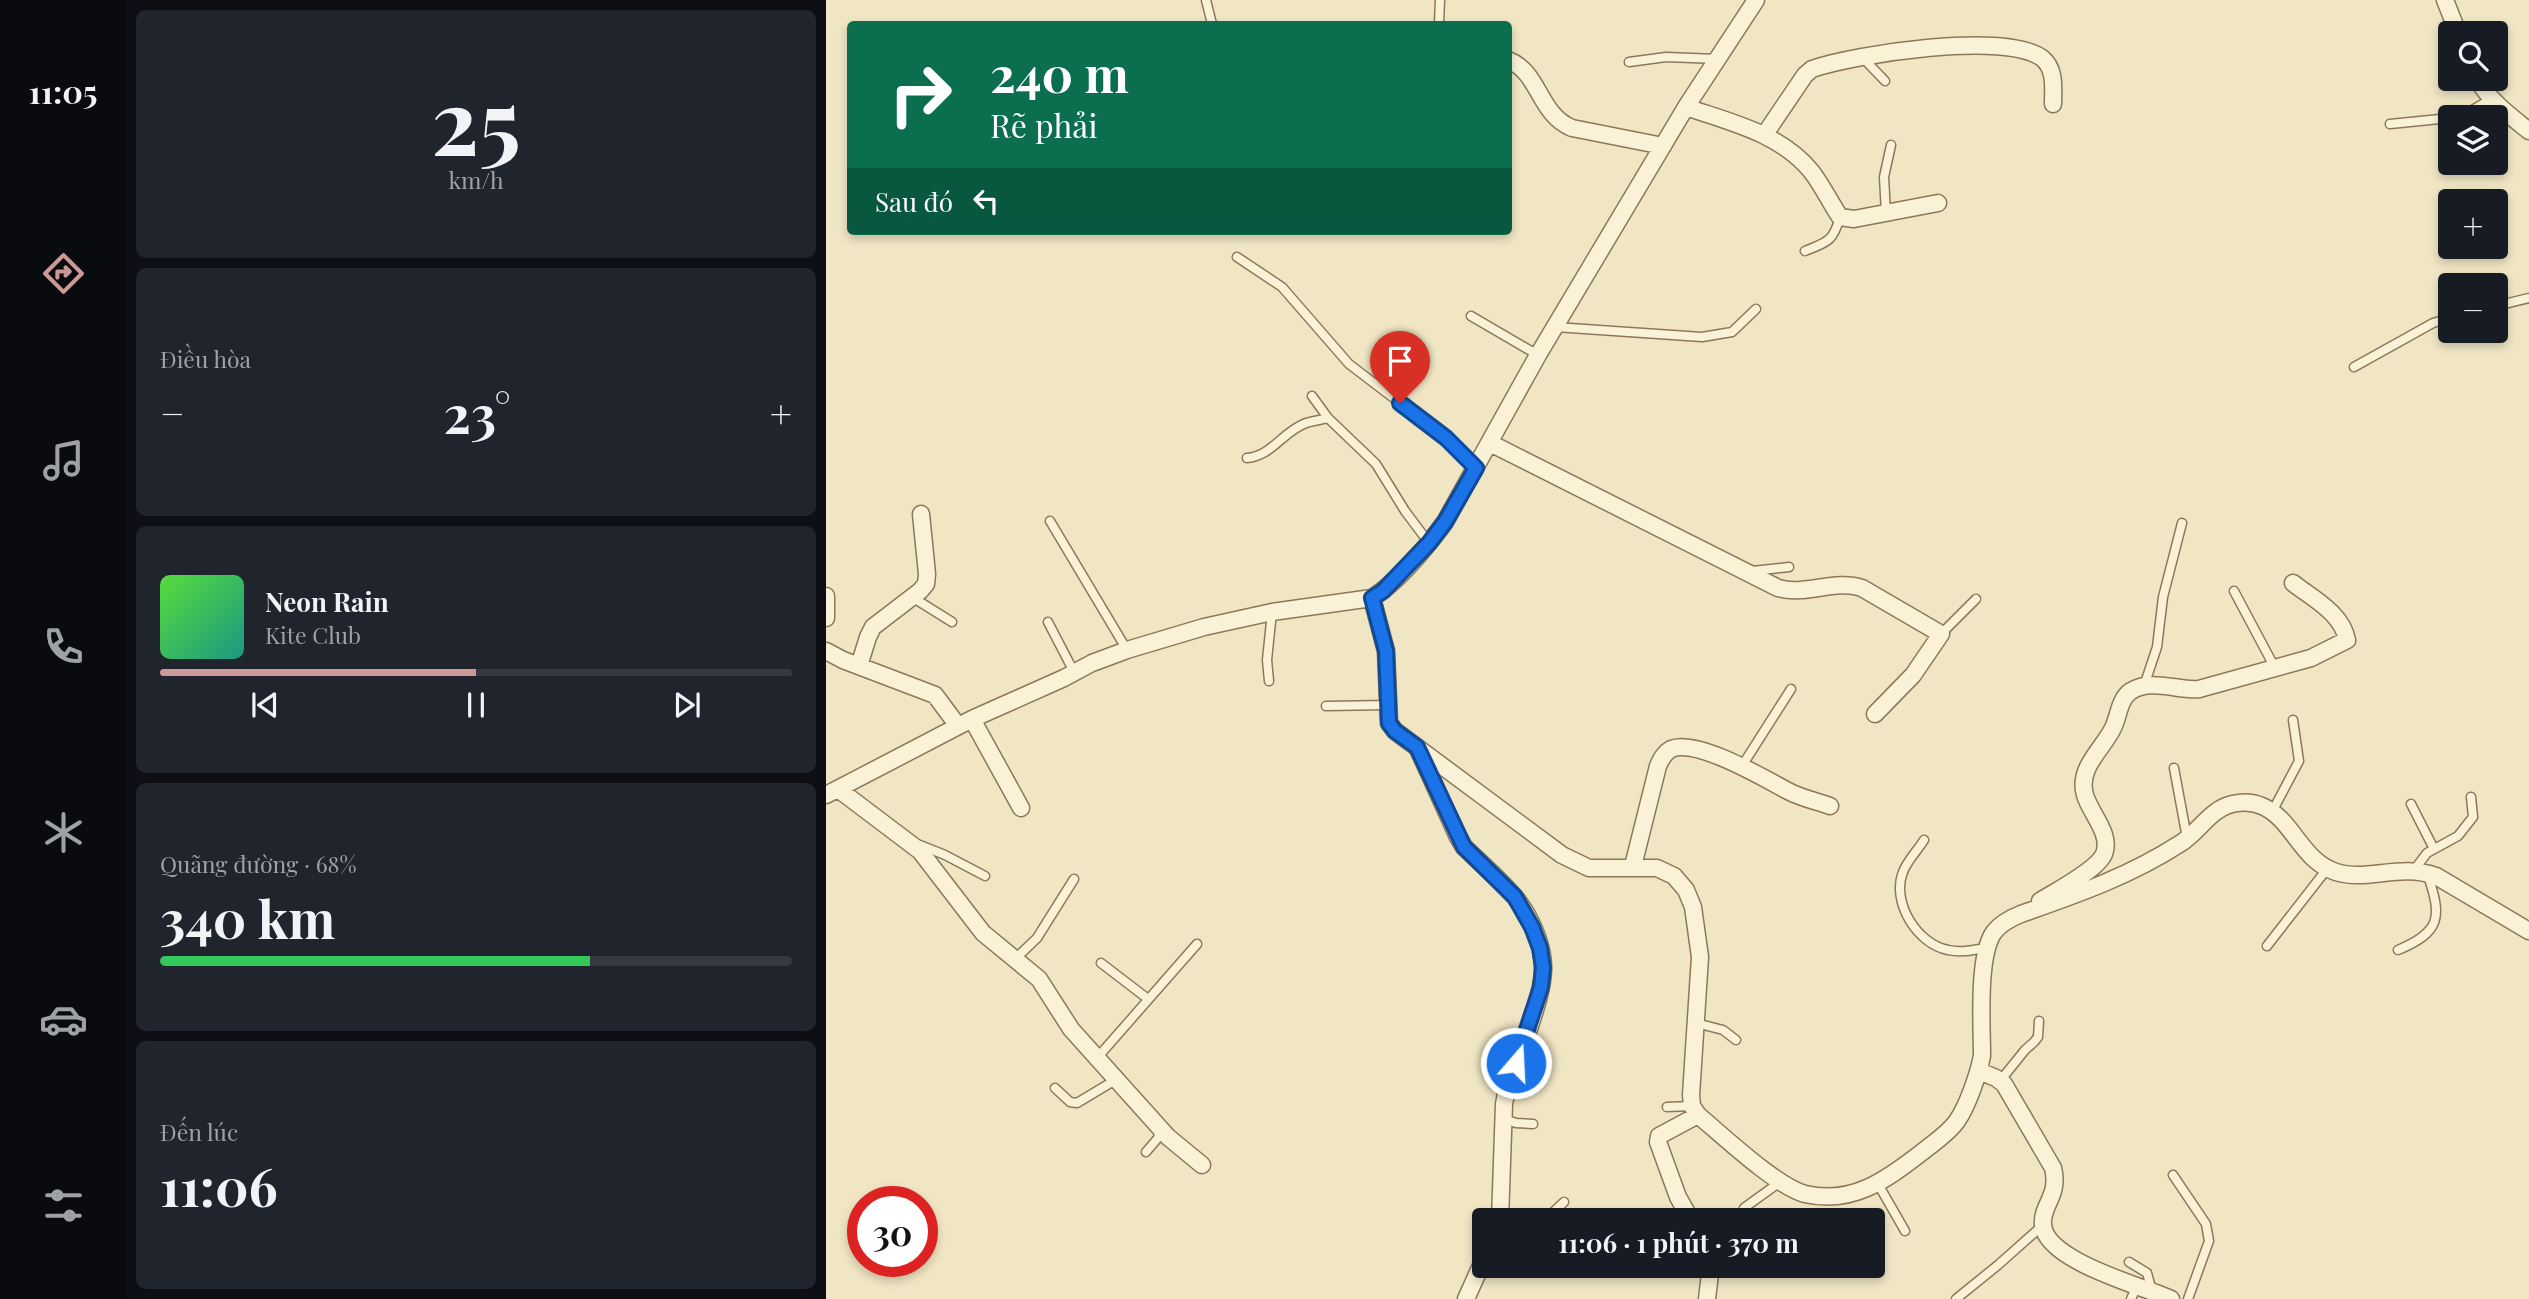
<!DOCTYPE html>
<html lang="vi">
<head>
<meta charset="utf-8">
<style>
	body { margin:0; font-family:"Playfair Display",serif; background:#20242c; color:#f1f3f6; height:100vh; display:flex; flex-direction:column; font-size:26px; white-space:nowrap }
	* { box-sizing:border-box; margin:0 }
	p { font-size:23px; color:#9ea1a6 }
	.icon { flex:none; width:38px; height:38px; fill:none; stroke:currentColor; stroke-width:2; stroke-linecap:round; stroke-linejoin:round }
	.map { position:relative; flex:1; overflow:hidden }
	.details { display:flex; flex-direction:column; gap:10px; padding:10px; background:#0d0f14; width:700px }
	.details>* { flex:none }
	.guide { position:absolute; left:21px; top:21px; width:665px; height:214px; border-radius:7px; box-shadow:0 4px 10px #0003; background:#0b6e4f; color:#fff; overflow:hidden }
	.buttons { position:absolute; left:1612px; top:21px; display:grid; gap:14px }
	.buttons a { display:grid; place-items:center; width:70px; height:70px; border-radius:7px; background:#171b24; box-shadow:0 4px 10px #0003; font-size:35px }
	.speed { position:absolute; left:21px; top:1186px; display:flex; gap:14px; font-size:35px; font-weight:700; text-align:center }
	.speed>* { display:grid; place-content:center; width:91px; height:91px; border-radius:50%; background:#171b24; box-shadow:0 4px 10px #0003; line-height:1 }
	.speed .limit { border:10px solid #d22; background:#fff; color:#111 }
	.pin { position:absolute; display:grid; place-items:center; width:60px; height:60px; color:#fff; margin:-72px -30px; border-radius:50% 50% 50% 0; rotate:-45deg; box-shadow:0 0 7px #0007 }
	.pin .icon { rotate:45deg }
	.me { position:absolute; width:77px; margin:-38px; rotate:19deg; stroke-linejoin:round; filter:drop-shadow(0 0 5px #0008) }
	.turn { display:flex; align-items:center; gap:24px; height:147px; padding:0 28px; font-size:32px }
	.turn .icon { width:91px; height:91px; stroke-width:2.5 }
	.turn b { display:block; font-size:49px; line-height:60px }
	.then { display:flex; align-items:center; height:66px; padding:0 28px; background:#0003; gap:14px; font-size:26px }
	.big { font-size:52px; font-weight:700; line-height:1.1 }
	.details .widget { flex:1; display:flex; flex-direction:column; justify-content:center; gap:10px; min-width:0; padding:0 24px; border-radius:10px; background:#20242c }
	.details .dial { align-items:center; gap:0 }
	.dial b { font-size:91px; line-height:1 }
	.song { display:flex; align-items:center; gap:21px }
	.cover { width:84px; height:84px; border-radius:10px; background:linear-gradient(135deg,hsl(110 70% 55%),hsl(170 70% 35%)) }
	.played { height:7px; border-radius:4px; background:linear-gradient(90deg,#cb9a98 50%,#363941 50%) }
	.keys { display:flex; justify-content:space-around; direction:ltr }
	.heat { display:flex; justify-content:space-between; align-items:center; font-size:38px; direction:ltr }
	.charge { height:10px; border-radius:5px; background:linear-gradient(90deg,#34c759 68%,#363941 0) }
	.trip { position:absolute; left:646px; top:1208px; width:413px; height:70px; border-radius:7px; background:#171b24; box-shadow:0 4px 10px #0003; font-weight:700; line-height:70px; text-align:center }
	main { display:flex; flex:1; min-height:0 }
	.tabs { display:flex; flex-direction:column; width:126px; justify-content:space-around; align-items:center; background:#090b0e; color:#9ea1a6 }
	.tabs .icon { width:49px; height:49px }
	.tabs .selected { color:#cb9a98 }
	.tabs b { font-size:32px; color:#f1f3f6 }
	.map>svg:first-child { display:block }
</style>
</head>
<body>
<main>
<nav class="tabs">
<b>11:05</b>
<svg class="icon selected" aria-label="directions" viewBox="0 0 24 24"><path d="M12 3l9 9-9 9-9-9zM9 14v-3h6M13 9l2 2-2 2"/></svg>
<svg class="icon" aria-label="music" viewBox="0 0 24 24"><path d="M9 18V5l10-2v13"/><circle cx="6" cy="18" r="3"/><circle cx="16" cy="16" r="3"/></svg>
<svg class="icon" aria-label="phone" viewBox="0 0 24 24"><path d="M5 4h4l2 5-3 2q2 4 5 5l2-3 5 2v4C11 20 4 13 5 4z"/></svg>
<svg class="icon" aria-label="climate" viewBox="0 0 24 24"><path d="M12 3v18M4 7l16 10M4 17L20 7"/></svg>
<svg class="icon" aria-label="car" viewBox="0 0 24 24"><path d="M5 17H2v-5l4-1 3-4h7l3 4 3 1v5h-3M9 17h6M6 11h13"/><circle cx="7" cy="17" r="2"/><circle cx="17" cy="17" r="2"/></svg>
<svg class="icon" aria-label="filters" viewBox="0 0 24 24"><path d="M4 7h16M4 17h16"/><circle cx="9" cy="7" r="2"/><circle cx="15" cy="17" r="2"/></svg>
</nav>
<section class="details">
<div class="widget dial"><b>25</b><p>km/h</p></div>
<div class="widget"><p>Điều hòa</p>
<div class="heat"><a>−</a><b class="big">23°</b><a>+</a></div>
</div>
<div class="widget">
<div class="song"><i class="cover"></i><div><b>Neon Rain</b><p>Kite Club</p></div></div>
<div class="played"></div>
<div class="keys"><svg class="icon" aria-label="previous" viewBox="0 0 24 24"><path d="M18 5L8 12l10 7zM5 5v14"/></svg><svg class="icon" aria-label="pause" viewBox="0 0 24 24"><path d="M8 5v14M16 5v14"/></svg><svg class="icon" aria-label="next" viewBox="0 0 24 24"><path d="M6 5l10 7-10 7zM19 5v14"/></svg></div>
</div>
<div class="widget"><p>Quãng đường · 68%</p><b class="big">340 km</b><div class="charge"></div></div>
<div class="widget"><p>Đến lúc</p><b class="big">11:06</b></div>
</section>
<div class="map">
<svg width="1703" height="1299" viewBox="0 0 1703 1299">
	<rect width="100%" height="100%" fill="#f0e6c4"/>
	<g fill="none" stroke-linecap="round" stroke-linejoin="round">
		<g stroke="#8c7859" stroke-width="11">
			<path id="lane" d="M 380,0 L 386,24
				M 613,24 L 614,0
				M 1037,58 L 1059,81
				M 803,62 L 840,57 L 891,59
				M 1628,117 L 1638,115 L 1665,99
				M 1564,124 L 1624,118
				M 1060,213 L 1058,177 L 1065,145
				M 979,251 C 1001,242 1007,242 1014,217
				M 411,257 L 456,287 L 523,364 L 620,438 L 650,468
				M 1670,306 L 1703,298
				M 645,316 L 712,355
				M 729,327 L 876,337 L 906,332 L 930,309
				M 1528,367 L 1607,323 L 1624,318
				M 486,396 L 502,418 L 550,464 L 579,511 L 603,543
				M 421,458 C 446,456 456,432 480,423 C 486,421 495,420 502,418
				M 224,521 L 301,650
				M 926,571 L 963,567
				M 1408,591 L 1449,668
				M 86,597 L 126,622
				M 222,622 L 248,672
				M 1115,634 L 1150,599
				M 443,681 L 441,660 L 446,612
				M 1318,686 L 1331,647 L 1337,597 L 1356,523
				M 500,706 L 562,705
				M 916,766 L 965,689
				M 1348,768 L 1361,838
				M 1585,804 L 1608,849
				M 1446,812 L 1473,761 L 1467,720
				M 1098,840 C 1092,850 1081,861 1077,872 C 1065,902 1091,944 1122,950 C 1135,953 1147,950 1160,948
				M 94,845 L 119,855 L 159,876
				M 1588,870 L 1601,853 L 1632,836 L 1647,817 L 1645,797
				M 1441,946 L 1501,869
				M 1572,950 C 1615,932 1616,917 1602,876
				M 188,960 L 211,938 L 248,879
				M 275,963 L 322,999
				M 870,1023 L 897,1030 L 910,1040
				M 271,1058 L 371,944
				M 1174,1081 L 1199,1050 L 1208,1042 L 1212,1037 L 1213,1021
				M 229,1088 L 244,1102 L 251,1103 L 291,1079
				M 841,1107 L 866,1106
				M 678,1119 L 690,1123 L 707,1124
				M 320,1152 L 332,1138 L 334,1130
				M 1347,1175 L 1380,1224 L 1383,1241 L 1362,1299
				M 1052,1184 L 1079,1231
				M 918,1208 L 954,1182
				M 719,1220 L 738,1202
				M 1303,1262 L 1321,1273 L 1326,1291
				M 1130,1299 L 1172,1265 L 1217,1225
				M 1305,1299 L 1311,1286"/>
		</g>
		<g stroke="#8c7859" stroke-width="19">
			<path id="street" d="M 1619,0 L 1632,33
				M 682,60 C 714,72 712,114 746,128 L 837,146
				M 1651,79 C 1664,101 1683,115 1703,131
				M 860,107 C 903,122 954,133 985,171 C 996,185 1004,202 1014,217 L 1028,219 L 1112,203
				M 939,134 L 979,75 L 986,69 C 1030,54 1179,31 1216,58 C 1230,69 1227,89 1227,104
				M 664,443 L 952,588 C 980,596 1008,579 1036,588 L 1115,634 L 1087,675 L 1049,714
				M 0,596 L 0,618
				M 546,598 L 560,651 L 563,723 L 569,731 L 736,855 L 763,868 L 831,868 L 848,876 L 860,890 L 867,907 L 874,957 L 865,1095 L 866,1106 L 872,1115 C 897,1136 950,1186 979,1194 C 1026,1205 1060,1180 1095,1153 C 1107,1143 1122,1134 1131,1121 C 1142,1105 1152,1075 1156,1056 C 1156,1026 1151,956 1168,932 C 1175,923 1185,918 1195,914 C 1252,894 1304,876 1355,843 C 1369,834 1378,820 1391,811 C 1403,802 1422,800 1436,806 C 1467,819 1475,861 1510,872 C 1541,882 1574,863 1610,876 L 1703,931
				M 0,651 L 17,660 L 109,695 L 132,726
				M 33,666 L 42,637 L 47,627 L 94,591 L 100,584 L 101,574 L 95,514
				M 146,719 L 195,808
				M 592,749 L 632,837 L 638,847 C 655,863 673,879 688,896 C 704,915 718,946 717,970 C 716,1003 692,1056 681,1089 L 678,1104 L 674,1220
				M 12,789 L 94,851 L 157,933 L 213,979 L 245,1029 L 342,1137 L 376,1165
				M 0,795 L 146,719 L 238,678 L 266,663 L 301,650 L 378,627 L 446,612 L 546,598 C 574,580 599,549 619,522 L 712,355 L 860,107 L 930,0
				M 807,866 L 832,766 C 835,759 838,753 845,749 C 871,738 939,779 962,791 C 975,798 990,801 1004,806
				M 1214,901 C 1230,891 1271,870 1278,854 C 1286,834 1264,813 1259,795 C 1251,768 1277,749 1287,728 C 1293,716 1293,699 1305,691 C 1325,678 1352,691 1373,689 L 1485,658 L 1521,640 C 1516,613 1487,599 1467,583
				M 1153,1071 L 1170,1078 L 1178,1084 L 1227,1168 C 1234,1196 1215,1205 1217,1225 C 1220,1261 1316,1286 1345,1299
				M 865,1220 L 852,1197 L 832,1142 L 833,1136 L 872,1115
				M 640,1299 L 658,1259
				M 881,1299 L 885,1265"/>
		</g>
		<use href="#lane" stroke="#faf2d7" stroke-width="8"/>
		<use href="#street" stroke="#faf2d7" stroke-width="16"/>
	</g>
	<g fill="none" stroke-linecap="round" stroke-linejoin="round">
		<g stroke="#114b97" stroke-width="18">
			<path id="route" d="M 574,403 L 620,438 L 650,468 L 619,522 L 603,543 L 557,591 L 546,598 L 560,651 L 563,723 L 569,731 L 591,747 L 638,847 L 689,897 L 706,927 L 714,948 L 717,968 L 715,987 L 690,1063"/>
		</g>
		<use href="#route" stroke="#1a73e8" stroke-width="12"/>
	</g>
</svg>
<div class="buttons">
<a><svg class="icon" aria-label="search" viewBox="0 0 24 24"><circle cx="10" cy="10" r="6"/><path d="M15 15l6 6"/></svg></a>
<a><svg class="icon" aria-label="layers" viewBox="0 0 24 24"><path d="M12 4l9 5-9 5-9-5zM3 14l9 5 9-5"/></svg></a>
<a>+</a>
<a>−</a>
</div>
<div class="speed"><div class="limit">30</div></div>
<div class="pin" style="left:574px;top:403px;background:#d93025"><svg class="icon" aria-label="arrive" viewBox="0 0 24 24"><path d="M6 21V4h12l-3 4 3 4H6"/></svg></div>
<svg class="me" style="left:690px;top:1063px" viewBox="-20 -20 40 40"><circle r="17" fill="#1a73e8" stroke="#fff" stroke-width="3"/><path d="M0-11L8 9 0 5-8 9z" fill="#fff"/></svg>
<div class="trip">11:06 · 1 phút · 370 m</div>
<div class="guide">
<div class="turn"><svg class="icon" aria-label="right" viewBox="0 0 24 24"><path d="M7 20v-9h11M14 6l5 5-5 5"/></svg><div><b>240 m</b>Rẽ phải</div></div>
<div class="then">Sau đó<svg class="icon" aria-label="left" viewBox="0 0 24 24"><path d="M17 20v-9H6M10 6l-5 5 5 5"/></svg></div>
</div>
</div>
</main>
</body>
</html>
